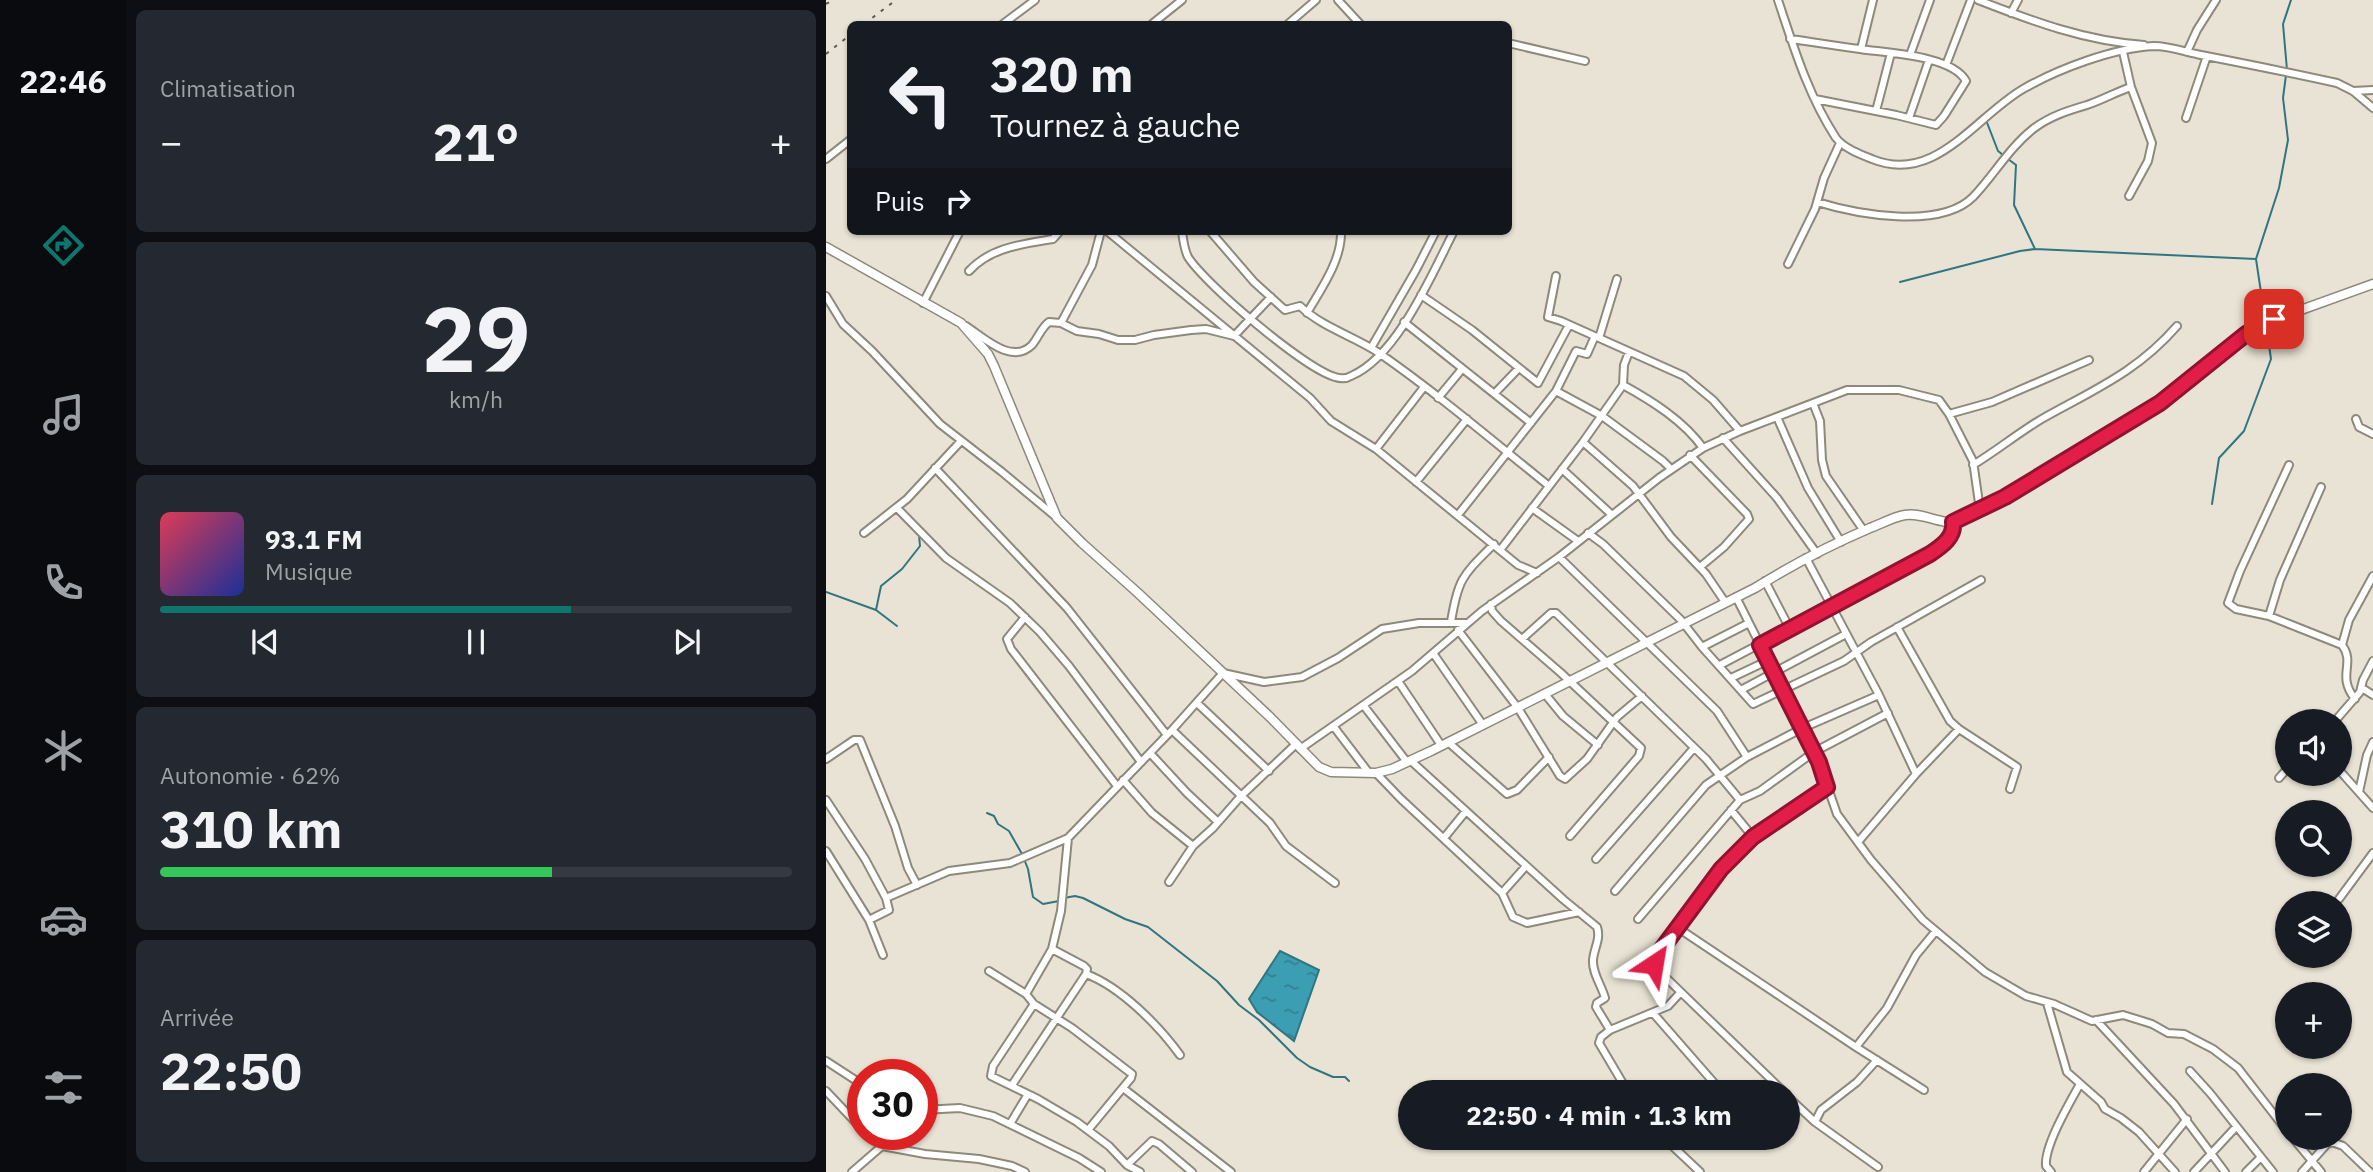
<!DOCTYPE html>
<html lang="fr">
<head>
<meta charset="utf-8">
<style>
	body { margin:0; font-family:"IBM Plex Sans",sans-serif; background:#242831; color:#f1f3f6; height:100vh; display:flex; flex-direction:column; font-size:26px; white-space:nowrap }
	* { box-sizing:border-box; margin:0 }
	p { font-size:23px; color:#9ea1a6 }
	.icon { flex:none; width:38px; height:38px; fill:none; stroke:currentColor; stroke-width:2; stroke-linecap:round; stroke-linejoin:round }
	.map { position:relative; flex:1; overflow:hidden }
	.sheet { display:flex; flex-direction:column; gap:10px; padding:10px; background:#0d0f14; width:700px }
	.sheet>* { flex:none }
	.hud { position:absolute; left:21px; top:21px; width:665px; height:214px; border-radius:10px; box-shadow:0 2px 5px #0004; background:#171b24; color:#f1f3f6; overflow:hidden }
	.fabs { position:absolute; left:1449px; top:709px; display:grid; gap:14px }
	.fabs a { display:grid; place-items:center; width:77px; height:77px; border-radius:50%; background:#171b24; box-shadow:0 2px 5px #0004; font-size:35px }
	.speed { position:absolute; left:21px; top:1059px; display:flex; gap:14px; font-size:35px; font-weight:700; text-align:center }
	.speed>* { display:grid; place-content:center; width:91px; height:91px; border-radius:50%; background:#171b24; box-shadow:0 2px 5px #0004; line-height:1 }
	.speed .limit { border:10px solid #d22; background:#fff; color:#111 }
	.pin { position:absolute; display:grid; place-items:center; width:60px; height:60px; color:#fff; margin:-30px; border-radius:14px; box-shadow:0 4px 10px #0006 }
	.me { position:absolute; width:77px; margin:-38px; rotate:33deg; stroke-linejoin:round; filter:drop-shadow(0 0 5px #0008) }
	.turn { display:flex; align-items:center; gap:24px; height:147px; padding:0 28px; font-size:32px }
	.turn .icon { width:91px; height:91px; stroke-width:2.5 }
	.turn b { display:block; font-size:49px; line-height:60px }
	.then { display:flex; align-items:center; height:66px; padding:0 28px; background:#0003; gap:14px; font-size:26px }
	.big { font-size:52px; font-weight:700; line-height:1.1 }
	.sheet .widget { flex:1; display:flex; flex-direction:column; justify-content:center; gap:10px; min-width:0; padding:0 24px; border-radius:10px; background:#242831 }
	.sheet .dial { align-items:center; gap:0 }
	.dial b { font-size:91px; line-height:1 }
	.song { display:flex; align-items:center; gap:21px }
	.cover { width:84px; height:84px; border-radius:10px; background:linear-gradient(135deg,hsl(350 70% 55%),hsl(230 70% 35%)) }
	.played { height:7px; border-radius:4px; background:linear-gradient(90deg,#0f766e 65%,#363941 65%) }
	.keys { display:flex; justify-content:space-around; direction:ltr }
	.heat { display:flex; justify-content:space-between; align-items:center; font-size:38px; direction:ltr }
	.charge { height:10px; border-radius:5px; background:linear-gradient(90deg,#34c759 62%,#363941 0) }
	.trip { position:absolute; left:572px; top:1080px; width:402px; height:70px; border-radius:35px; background:#171b24; box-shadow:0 2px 5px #0004; font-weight:700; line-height:70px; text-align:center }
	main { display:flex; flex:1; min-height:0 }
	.menu { display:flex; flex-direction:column; width:126px; justify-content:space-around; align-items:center; background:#090b0e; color:#9ea1a6 }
	.menu .icon { width:49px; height:49px }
	.menu .current { color:#0f766e }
	.menu b { font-size:32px; color:#f1f3f6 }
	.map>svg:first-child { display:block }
</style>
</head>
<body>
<main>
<nav class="menu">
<b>22:46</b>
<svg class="icon current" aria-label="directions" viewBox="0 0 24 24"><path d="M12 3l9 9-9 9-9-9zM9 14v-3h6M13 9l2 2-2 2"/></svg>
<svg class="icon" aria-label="music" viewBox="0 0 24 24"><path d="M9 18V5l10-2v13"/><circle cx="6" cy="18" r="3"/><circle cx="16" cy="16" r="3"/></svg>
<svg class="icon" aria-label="phone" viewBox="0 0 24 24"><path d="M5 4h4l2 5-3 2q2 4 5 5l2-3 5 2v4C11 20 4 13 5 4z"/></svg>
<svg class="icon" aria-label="climate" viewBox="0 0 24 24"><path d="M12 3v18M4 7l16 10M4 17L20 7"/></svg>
<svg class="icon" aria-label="car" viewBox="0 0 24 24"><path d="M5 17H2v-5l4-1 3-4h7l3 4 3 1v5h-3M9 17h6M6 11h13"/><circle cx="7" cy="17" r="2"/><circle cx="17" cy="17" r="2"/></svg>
<svg class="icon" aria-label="filters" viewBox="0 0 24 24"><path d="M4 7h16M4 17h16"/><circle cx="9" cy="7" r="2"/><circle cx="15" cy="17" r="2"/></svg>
</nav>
<section class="sheet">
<div class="widget"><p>Climatisation</p>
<div class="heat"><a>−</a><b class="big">21°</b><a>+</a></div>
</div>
<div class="widget dial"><b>29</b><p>km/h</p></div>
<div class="widget">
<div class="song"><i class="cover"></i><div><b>93.1 FM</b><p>Musique</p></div></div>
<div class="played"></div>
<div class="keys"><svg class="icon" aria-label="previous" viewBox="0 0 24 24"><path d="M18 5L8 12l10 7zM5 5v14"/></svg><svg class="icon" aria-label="pause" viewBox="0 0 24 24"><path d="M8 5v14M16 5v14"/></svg><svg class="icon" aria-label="next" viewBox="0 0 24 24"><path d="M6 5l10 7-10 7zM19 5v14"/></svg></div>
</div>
<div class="widget"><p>Autonomie · 62%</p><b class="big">310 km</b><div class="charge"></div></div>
<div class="widget"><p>Arrivée</p><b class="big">22:50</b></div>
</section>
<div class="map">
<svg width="1547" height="1172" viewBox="0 0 1547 1172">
	<defs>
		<pattern id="water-ripples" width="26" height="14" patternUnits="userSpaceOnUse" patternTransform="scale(1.75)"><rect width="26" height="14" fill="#3b9eb3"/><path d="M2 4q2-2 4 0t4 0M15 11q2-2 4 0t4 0" fill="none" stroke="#318090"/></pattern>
	</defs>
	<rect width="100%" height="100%" fill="#e8e3d4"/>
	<path fill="url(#water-ripples)" stroke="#307582" stroke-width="2" d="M 454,951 L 493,970 L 468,1041 L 431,1012 L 423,999 Z"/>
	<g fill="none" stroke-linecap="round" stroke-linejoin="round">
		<path stroke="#307582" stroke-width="2" d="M 1461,70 L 1457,24 L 1465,0
			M 1160,120 L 1172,151 L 1177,155
			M 1182,159 L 1190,165 L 1188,205 L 1209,249
			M 1074,282 L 1194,251 L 1209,249 L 1430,259
			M 1439,319 L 1430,259 L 1453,188 L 1462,140 L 1457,98 L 1460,75
			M 1386,504 L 1393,458 L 1418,431 L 1445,359 L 1440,325
			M 0,592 L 50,610 L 71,626
			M 50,610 L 55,586 L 76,569 L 94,546 L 93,535
			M 161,813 L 168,816 L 172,824 L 183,831 L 196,854
			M 198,859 L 202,869 L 207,897 L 217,904 L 233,901
			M 238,898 L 249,896 L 257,898 L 299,919 L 322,927 L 391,981 L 413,1005 L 433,1020 L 471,1058 L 484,1067 L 507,1077 L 519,1077 L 523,1081"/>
		<g stroke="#8d897b" stroke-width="10">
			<path id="minor" d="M 512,0 L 534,24
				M 952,0 C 968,48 982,95 1010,138 C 1018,148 1033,154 1046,159 C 1109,185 1149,117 1197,89 C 1232,69 1287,48 1328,46 C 1343,46 1360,52 1375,55 C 1421,64 1466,73 1511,83 L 1527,91 L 1547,108
				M 1152,0 C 1206,21 1259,41 1318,45
				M 1185,13 L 1192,0
				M 177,24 L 209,0
				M 326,24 L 356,0
				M 462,24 L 490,0
				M 964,39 C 987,42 1010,46 1034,49 C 1060,53 1126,55 1140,81 L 1118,116 L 1110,125 L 1070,115 L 989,99
				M 682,43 L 759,61
				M 1035,49 L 1047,0
				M 1297,52 L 1305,87 L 1326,143 L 1322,161 L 1303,196
				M 1361,52 L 1371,30 L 1390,0
				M 1084,55 L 1104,0
				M 1120,65 L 1145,0
				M 1527,91 L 1547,90
				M 1050,111 L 1065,53
				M 1083,118 L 1103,60
				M 1360,118 L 1381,56
				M 0,159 L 24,140
				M 991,202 C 1030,214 1114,230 1147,197 C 1168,175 1183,148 1207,129 C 1224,116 1241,111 1261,105 C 1276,100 1290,92 1305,87
				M 281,231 L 484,398 L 505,421 L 550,449 L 692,565 L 711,573
				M 356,231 C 357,240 358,249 362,257 C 380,285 478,368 509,377 C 515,379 520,379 525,376 C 571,357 606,274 628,231
				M 384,231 L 428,282 L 459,310 L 474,306 C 497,328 528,336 553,353 C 612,394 667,441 723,486
				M 962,264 L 989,209 L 998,178 L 1014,143
				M 143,271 C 165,247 197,244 227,239 L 234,231
				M 730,276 L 722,317 L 735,321 L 858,376 L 887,400 L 914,431
				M 595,295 L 646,330 L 712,383 L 743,325
				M 0,296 L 17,324 L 46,351 L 114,424 L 176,472 L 230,517
				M 97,303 L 134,231
				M 481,313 C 495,289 516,260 515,231
				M 578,322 L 705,423
				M 235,323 L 266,265 L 275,231
				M 140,326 C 158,338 186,365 206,345 C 212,338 215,328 223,322 L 235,323 L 251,331 L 273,334 L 292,340 L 309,340 L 328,335 L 365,330 L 380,329 L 408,336 L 445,297
				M 773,338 L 791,279
				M 545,348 L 590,270 L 610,231
				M 797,385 C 826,401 858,421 877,448
				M 730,391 L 776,416 L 837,461 L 845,469
				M 669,393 L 693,368
				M 612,398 L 636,369
				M 987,403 L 994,421 L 996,460 L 1000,476 L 1038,531
				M 1123,414 L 1166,402 L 1263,360
				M 951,417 L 982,488 L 1015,542
				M 1530,419 L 1533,427 L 1547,434
				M 897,438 L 951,498 L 991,554
				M 757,442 L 807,486 L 845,537 L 880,574 L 899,602
				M 550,449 L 598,387
				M 864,455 L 921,514 L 923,519 L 898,547 L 874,567
				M 1147,465 C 1170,451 1191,434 1214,420 C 1267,390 1310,373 1351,326
				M 1463,465 L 1414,571 L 1402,603 L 1410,609 L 1443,616 L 1516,645 C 1530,664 1510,675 1529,699
				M 109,468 L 241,608 L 341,735
				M 736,469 L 785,514
				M 590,482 L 641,419
				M 71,508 L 120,558 L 184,603 L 214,632 L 243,666 L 315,762
				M 706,508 L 752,541
				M 632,515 L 730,391 L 750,351 L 761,354 L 769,336
				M 38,533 L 81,499 L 135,441
				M 762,533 L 777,544 L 855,620 L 876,647 L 927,704 L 1018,661 L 1045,642 L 1155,580
				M 675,549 L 757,442 L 797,385 L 798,365 L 803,352
				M 733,557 L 891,711 L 921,757
				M 980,558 L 1053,695 L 1090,774
				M 939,581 L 964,629
				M 910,597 L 993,762 L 1011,814 L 1045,860 L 1097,920 L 1159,972 L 1200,996 L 1228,1004 L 1266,1021 L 1297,1015 L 1326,1024 L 1342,1033 L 1358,1034 L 1387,1049 L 1412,1068 L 1461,1131
				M 665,604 L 666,611 L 675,621 L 735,673 L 815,748 L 813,756 L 744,836
				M 1443,616 L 1454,580 L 1495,487
				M 199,617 L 181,639 L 185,649 L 291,786
				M 625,622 C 632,578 637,575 668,544
				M 1071,627 L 1124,721 L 1133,729
				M 632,630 L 692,708 L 734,776 L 739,779 L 761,759 L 791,717 L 816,696
				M 696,639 L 725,613 L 730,613 L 880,759 L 914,800
				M 1516,645 L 1523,620 L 1547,576
				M 876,647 L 923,623
				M 607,653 L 657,725
				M 894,665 L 1104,554 C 1116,546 1129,537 1127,522
				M 905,678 L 943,660
				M 572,681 L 615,745
				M 1536,688 L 1547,695
				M 915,690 L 1020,634
				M 719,694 L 737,716 L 772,745
				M 371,703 L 443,771
				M 538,706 L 581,762
				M 1509,721 L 1534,692 L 1537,680 L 1547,661
				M 508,727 L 543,773
				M 346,730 L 444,823 L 460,846 L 509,883
				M 622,742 L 681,794 L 691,790 L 723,757
				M 474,749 L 586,671 L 656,611 L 733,557 L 833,478 L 877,448 L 914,431 L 1021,390 L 1073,390 L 1113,400 L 1123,414 L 1147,461 L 1154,510
				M 324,753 L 361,793 L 392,822
				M 0,759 L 28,740 L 34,740 L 69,826 L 82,868 L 91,885
				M 584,760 L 738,900 L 771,927 C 775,939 768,948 767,960 C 766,973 776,986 779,998 L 771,1003 L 770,1007 L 784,1030 L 775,1037 L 773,1043 L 802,1092
				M 1514,771 L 1547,808
				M 550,773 L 575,799 L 676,893 L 687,917 L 701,923 L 753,912
				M 1453,778 L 1461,769
				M 297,780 L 326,813 L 367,846
				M 1533,792 L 1541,755 L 1547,742
				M 0,800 L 39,859 L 60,898
				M 905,810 L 927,837
				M 618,838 L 640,811
				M 1032,842 L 1090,774 L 1133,729 L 1191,767 L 1184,789
				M 0,851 L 43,920 L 57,955
				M 770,859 L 868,748
				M 343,882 L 367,846 L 387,828 L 415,796 L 469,745
				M 789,891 L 880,785 L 921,757 L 977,728 L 1053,695
				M 676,893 L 700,866
				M 1513,899 L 1547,853
				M 812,919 L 914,800 L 934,791 L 988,752 L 1062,713
				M 43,920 L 63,910 L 60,898 L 123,871 L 184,863 L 242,838 L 346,730 L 397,673 L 438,682 L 476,677 L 512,658 L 556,629 L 593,623 L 640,623
				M 852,928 L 1030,1047 L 1098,1090
				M 163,971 L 200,994 L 208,1004 L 246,1028 L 306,1074 L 305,1078 L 262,1130
				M 260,974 C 295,987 333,1026 354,1055
				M 200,994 L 226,949 L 235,911 L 242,838
				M 1221,1003 L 1241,1072 L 1275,1102 L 1279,1109 L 1295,1118 L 1313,1132 L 1349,1172
				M 208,1004 L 167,1066 L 165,1076 L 212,1099 L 251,1122 L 283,1146 L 301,1165 L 314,1172
				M 827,1013 L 896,1092
				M 1270,1020 L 1348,1104 L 1399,1172
				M 784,1030 L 842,1006 L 854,993
				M 1030,1047 L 1061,1008 L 1090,955 L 1109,932
				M 0,1061 L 37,1085
				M 1364,1071 L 1384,1093 L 1447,1172
				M 186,1085 L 260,974 L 261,969 L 258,966 L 226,949
				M 297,1088 L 405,1172
				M 0,1091 L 37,1130
				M 958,1092 L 829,967 L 827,961 L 895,869 L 927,837 L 1001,787
				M 962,1097 L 989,1122 L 1052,1167
				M 96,1110 L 134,1108 L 167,1116 L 253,1158 L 275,1172
				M 989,1122 L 995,1110 L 1031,1082 L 1051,1060
				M 184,1124 L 202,1094
				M 42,1134 L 56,1146 L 99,1154 L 153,1159 L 186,1166 L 199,1172
				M 838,1138 L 874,1172
				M 1467,1138 L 1495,1172
				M 301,1165 L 326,1141 L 333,1144 L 366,1172
				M 26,1172 L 56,1146
				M 1225,1172 L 1220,1166 C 1218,1146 1244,1102 1254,1084
				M 1318,1172 L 1361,1119
				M 1368,1172 L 1410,1127
				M 1420,1172 L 1435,1157
				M 1476,1172 L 1501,1144 L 1506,1142 L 1517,1146 L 1544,1172"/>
		</g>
		<g stroke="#8d897b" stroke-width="11">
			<path id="tertiary" d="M 0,247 L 135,323 L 162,354 L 168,366 L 231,518 L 256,543 L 312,593 L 444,717 L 493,767 L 505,772 L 550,773 L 566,769 L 605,751 L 929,588 C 966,565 1004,545 1044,528 C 1055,524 1067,517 1079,515 C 1097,512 1114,525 1132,522 L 1202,484 L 1334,403 L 1433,325 L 1547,284"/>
		</g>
		<use href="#minor" stroke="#fff" stroke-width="6"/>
		<use href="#tertiary" stroke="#fff" stroke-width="8"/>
		<path stroke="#5d5b51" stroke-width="2" stroke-dasharray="3.5 7" stroke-linecap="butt" d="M 0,4 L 7,0
			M 38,24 L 70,0
			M 0,54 L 24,35"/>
	</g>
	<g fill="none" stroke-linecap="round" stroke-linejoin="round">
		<g stroke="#92132f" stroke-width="18">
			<path id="route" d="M 828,964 L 829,958 L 895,869 L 927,837 L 1001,787 L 993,762 L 934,645 L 1104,554 C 1116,546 1129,537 1127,522 L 1179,497 L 1334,403 L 1420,334 L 1448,319"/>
		</g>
		<use href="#route" stroke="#e11d48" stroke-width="12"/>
	</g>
</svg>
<div class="fabs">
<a><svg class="icon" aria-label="sound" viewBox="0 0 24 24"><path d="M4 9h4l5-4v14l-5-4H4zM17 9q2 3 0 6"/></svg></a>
<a><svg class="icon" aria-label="search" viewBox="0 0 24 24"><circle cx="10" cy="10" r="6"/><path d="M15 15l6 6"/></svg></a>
<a><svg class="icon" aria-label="layers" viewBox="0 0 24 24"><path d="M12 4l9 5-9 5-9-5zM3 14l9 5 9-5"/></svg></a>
<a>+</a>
<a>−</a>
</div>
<div class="speed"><div class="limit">30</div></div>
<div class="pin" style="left:1448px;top:319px;background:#d93025"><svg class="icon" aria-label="arrive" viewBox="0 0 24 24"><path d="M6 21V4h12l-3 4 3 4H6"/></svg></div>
<svg class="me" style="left:828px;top:964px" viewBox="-20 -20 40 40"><path d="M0-17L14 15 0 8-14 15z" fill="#e11d48" stroke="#fff" stroke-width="4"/></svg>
<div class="trip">22:50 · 4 min · 1.3 km</div>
<div class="hud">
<div class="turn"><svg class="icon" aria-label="left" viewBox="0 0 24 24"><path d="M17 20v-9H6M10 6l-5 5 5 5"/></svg><div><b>320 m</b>Tournez à gauche</div></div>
<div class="then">Puis<svg class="icon" aria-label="right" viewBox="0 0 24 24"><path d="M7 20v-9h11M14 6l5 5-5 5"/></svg></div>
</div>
</div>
</main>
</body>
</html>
